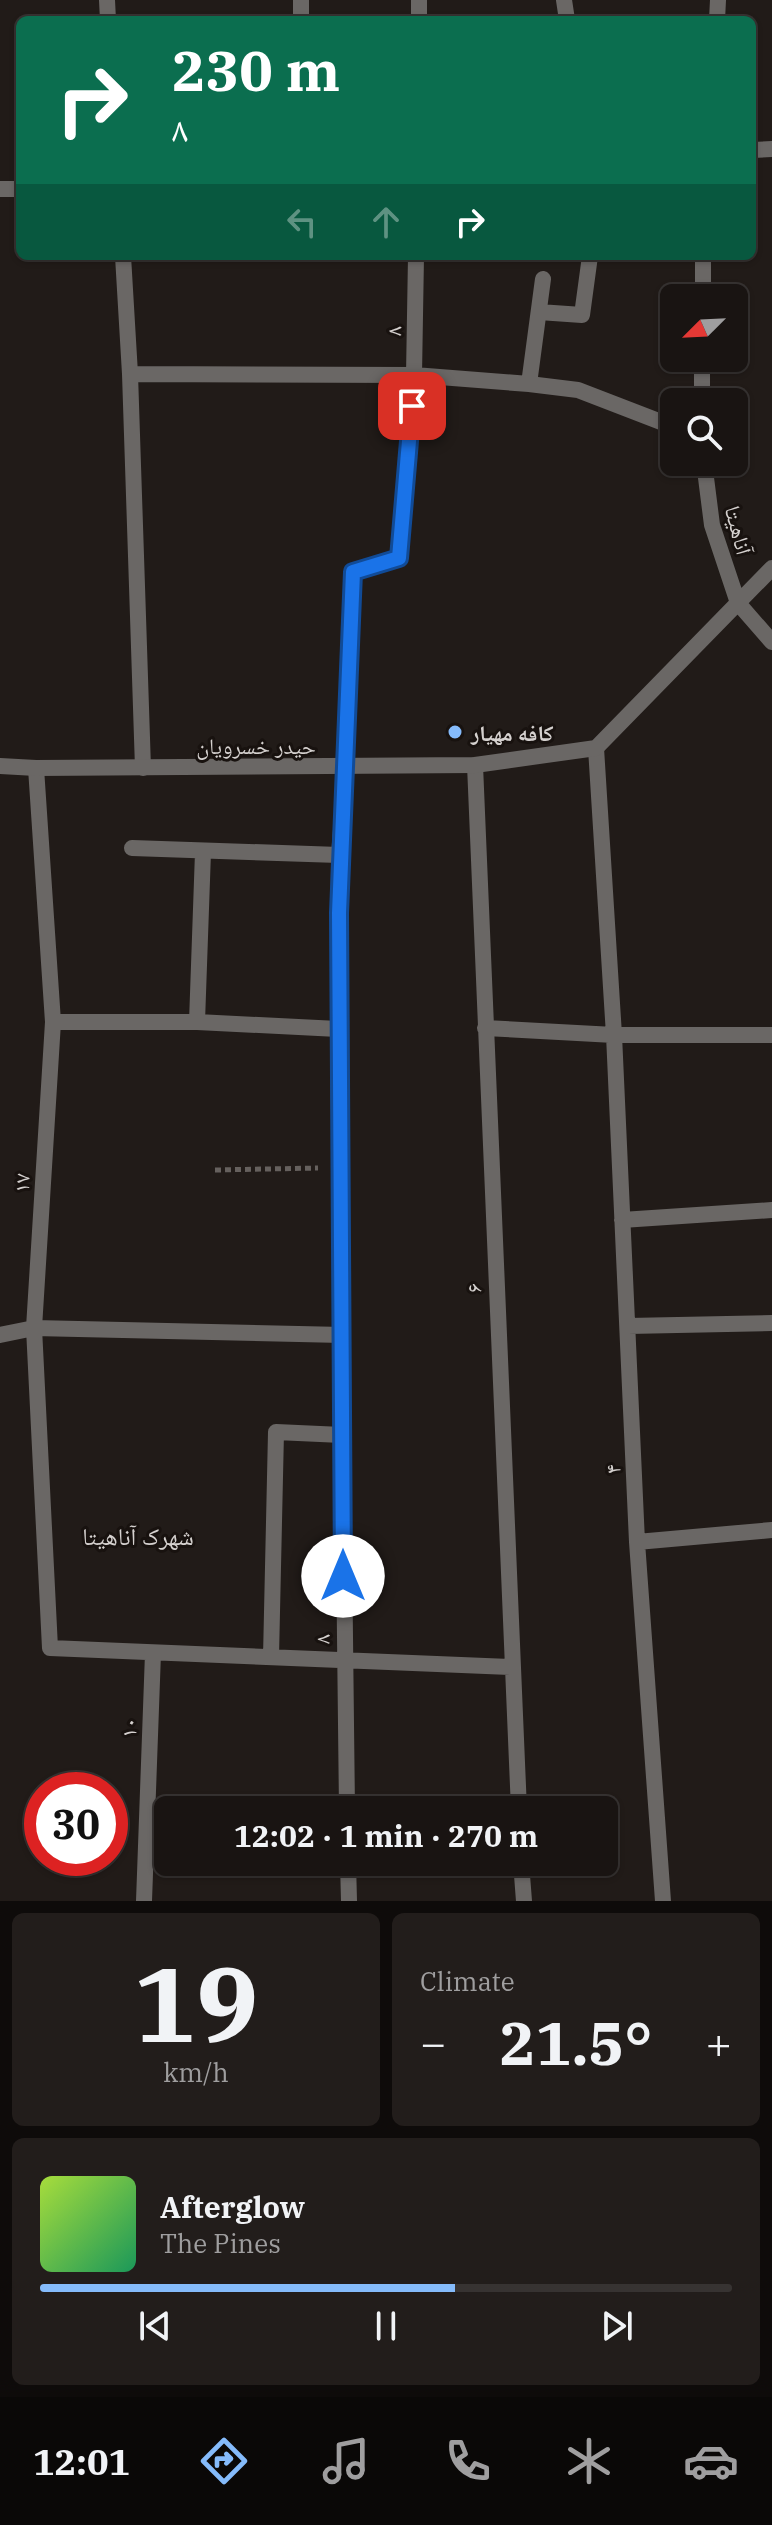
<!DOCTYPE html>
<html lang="en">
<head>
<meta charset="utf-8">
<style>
	body { margin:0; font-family:"IBM Plex Serif","Noto Naskh Arabic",serif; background:#221d1b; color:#f1f3f6; height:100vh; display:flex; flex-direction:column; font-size:30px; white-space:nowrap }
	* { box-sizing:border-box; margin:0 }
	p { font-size:26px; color:#9f9e9f }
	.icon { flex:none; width:44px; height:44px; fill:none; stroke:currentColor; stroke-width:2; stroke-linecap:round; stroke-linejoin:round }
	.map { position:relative; height:1901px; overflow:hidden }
	.drawer { display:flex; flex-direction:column; gap:12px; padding:12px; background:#0e0b0a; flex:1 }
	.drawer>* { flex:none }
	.guide { position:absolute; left:16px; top:16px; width:740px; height:244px; border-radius:12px; box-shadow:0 2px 6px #0004,0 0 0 2px #373332; background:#0b6e4f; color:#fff; overflow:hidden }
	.needle { width:52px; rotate:246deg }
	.fabs { position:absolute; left:660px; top:284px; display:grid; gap:16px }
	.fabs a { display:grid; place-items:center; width:88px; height:88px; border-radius:12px; background:#191412; box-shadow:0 2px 6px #0004,0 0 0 2px #373332; font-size:40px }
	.speed { position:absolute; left:24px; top:1772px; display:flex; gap:16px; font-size:40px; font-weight:700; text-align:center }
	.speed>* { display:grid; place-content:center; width:104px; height:104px; border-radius:50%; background:#191412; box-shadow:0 2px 6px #0004,0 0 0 2px #373332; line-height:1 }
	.speed .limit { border:12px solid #d22; background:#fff; color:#111 }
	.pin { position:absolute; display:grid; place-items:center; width:68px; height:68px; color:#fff; margin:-34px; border-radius:16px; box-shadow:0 4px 12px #0006 }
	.me { position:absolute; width:88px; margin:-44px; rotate:0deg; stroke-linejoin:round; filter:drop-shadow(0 0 6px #0008) }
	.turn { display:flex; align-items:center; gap:28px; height:168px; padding:0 24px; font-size:36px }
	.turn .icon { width:104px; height:104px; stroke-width:2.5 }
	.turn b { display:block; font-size:56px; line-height:68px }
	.lanes { display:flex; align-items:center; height:76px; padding:0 24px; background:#0003; justify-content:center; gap:40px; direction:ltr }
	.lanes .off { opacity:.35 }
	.big { font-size:60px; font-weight:800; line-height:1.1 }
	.drawer .widget { flex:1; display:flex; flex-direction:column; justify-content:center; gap:12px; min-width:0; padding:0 28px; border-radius:12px; background:#221d1b }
	.drawer .dial { align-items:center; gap:0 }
	.dial b { font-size:104px; line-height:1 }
	.song { display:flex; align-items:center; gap:24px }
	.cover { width:96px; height:96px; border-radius:12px; background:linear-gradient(135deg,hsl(80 70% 55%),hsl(150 70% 35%)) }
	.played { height:8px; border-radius:4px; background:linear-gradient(90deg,#85bbfb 60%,#373332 60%) }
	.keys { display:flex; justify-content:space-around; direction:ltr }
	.heat { display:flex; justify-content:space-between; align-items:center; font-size:44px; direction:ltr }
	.drawer .tiles { flex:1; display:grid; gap:12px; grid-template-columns:1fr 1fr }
	.widget:last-child { grid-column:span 2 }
	.trip { position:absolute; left:154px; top:1796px; width:464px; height:80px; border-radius:12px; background:#191412; box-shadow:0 2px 6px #0004,0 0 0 2px #373332; font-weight:800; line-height:80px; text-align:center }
	.tabs { display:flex; height:128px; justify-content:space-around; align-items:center; background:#0a0807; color:#9f9e9f }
	.tabs .icon { width:56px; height:56px }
	.tabs .on { color:#85bbfb }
	.tabs b { font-size:36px; color:#f1f3f6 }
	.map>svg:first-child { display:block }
</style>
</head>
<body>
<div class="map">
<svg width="772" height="1901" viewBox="0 0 772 1901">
	<rect width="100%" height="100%" fill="#211b18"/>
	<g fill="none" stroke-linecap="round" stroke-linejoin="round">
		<path stroke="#66615e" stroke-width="5" stroke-dasharray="6 4" stroke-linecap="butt" d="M 215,1170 L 318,1168"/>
		<path stroke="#6a6765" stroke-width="16" d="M 107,0 L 108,20
			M 301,0 L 301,20
			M 564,0 L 567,20
			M 419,20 L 419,0
			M 752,150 L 772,149
			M 0,189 L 20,189
			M 123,256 L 130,374 L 143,768
			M 539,312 L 582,315 L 590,256
			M 130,374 L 414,375 L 529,384 L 578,390 L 674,427
			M 529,384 L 543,279
			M 596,748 L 614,1035 L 637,1542 L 663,1901
			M 475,765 L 519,1810
			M 36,768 L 53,1022 L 34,1328 L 50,1648 L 511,1667
			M 132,848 L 339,855
			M 53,1022 L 197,1022 L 338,1029
			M 197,1022 L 203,852
			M 485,1028 L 614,1035 L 772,1035
			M 622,1220 L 772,1210
			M 628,1326 L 772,1323
			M 0,1335 L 34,1328 L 343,1335
			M 637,1542 L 772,1530
			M 271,1657 L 276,1432 L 342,1435
			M 347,1810 L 338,1029 L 339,855 L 346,767 L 353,572 L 399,558 L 414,375 L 416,256
			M 348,1862 L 349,1901
			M 521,1862 L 524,1901
			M 144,1901 L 153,1653"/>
		<path stroke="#6a6765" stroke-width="16" d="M 717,20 L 718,0
			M 703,298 L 703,256
			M 702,402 L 702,358
			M 704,462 L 712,525 L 738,603 L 772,642
			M 0,766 L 36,768 L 475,765 L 596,748 L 772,568"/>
	</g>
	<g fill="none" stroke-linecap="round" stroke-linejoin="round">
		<g stroke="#114b97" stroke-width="20">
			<path id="route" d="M 343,1576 L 339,913 L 353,572 L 399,558 L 412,406"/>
		</g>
		<use href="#route" stroke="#1a73e8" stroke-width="14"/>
	</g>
	<circle fill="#85bbfb" stroke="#18120f" stroke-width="3" cx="455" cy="732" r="8"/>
	<g text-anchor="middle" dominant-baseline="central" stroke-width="6" stroke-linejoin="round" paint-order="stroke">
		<g font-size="22" fill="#d5d1cf" stroke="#18120f">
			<text transform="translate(393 331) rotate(-89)">۸</text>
			<text transform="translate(739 530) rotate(75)">آناهیتا</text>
			<text x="256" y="745">حیدر خسرویان</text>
			<text transform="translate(21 1183) rotate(-87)">۱۷</text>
			<text transform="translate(473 1288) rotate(-92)">۶</text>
			<text transform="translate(612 1469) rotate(-92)">۴</text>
			<text transform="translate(321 1639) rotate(-90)">۸</text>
			<text transform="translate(128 1728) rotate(-88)">۱۰</text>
		</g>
		<g font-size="22" font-weight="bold" fill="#d5d1cf" stroke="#18120f" text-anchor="start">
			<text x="471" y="732">کافه مهیار</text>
		</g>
		<g font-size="24" fill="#d5d1cf" stroke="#18120f">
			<text x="138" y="1536">شهرک آناهیتا</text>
		</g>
	</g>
</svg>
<div class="fabs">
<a><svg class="needle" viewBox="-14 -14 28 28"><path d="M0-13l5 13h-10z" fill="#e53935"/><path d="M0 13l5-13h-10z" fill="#9f9e9f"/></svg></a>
<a><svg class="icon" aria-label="search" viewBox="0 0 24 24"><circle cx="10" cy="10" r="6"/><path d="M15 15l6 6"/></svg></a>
</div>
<div class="speed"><div class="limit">30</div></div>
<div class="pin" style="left:412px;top:406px;background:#d93025"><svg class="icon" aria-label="arrive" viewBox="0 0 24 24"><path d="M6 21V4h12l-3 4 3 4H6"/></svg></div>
<svg class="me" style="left:343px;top:1576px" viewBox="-20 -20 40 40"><circle r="19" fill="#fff"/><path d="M0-13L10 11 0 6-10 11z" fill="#1a73e8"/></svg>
<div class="trip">12:02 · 1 min · 270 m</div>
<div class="guide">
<div class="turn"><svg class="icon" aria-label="right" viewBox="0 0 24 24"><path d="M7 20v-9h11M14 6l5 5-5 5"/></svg><div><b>230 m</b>۸</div></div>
<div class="lanes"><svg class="icon off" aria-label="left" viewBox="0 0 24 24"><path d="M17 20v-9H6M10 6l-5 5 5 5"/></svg><svg class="icon off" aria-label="ahead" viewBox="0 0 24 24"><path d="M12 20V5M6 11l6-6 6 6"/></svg><svg class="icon" aria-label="right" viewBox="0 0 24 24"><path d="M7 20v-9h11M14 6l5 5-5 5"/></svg></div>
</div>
</div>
<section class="drawer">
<div class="tiles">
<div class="widget dial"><b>19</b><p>km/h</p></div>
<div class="widget"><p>Climate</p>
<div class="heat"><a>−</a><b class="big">21.5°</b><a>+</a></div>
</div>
<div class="widget">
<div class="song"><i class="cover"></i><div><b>Afterglow</b><p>The Pines</p></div></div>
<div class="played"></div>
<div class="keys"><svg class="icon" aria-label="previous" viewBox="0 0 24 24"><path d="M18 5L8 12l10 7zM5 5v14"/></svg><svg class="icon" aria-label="pause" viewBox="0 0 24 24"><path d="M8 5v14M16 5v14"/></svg><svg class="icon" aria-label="next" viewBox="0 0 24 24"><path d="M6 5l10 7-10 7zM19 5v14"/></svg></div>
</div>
</div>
</section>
<nav class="tabs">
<b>12:01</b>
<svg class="icon on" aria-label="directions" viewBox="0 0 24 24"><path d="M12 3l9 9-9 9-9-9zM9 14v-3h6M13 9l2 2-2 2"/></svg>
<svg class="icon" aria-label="music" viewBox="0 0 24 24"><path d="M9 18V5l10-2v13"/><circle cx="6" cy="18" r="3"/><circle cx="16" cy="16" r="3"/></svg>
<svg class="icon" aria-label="phone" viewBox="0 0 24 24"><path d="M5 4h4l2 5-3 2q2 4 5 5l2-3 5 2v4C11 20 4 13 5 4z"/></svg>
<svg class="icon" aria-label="climate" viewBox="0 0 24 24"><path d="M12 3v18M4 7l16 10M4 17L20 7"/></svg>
<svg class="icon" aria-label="car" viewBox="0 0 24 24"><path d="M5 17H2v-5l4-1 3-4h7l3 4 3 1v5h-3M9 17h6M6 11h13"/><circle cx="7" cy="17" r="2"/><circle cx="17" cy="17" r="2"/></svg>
</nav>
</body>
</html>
